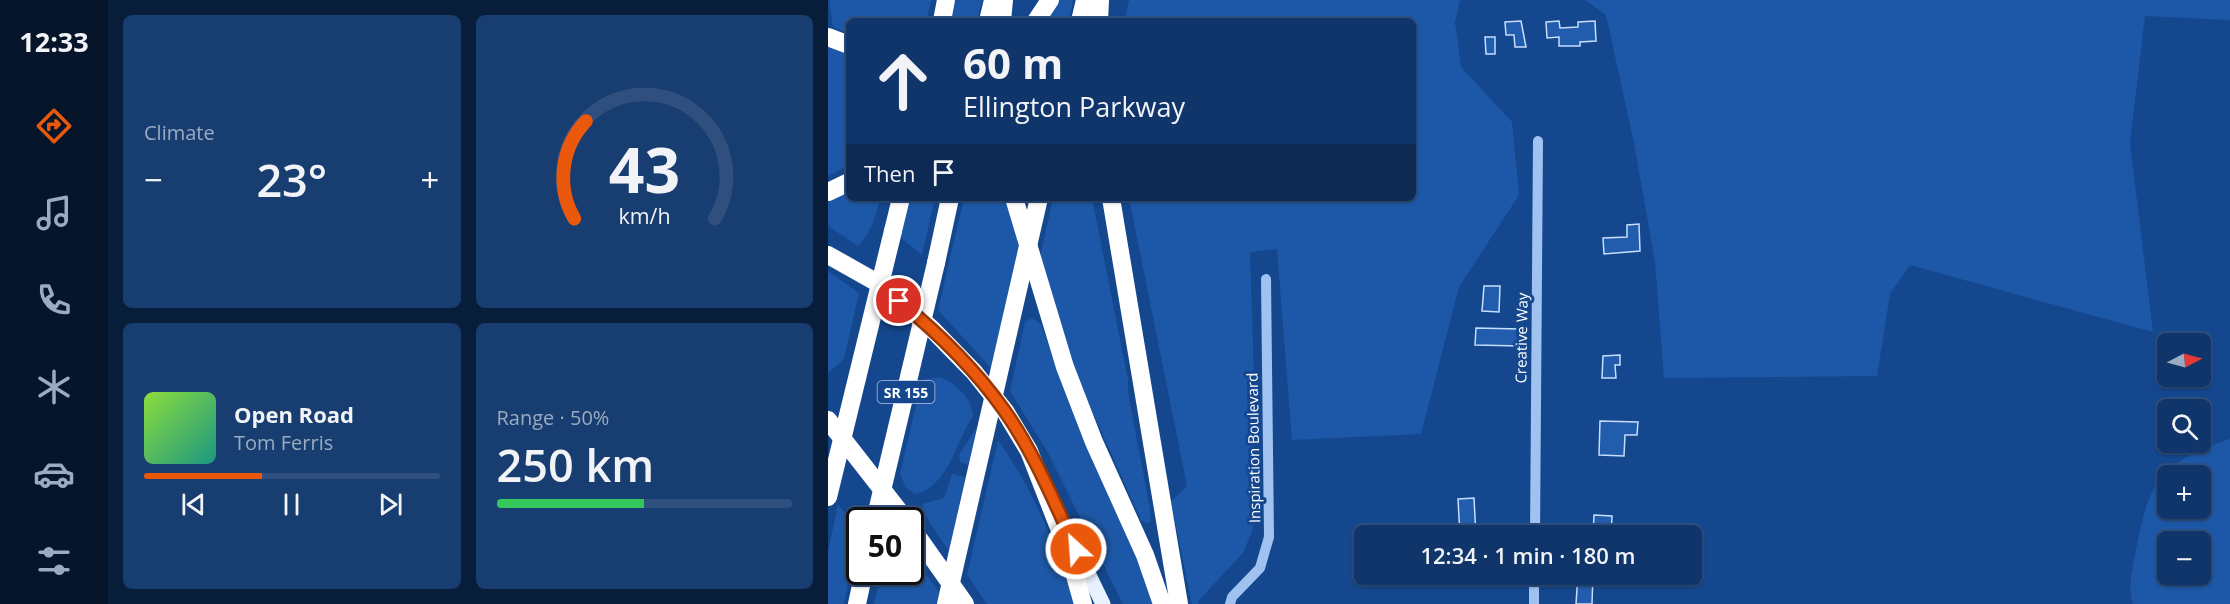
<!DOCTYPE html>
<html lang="en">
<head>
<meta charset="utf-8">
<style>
	body { margin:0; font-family:"Open Sans",sans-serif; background:#183d70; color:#f1f3f6; height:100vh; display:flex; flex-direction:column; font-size:22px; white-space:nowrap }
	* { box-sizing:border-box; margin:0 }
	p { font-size:20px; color:#9babc1 }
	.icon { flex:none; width:33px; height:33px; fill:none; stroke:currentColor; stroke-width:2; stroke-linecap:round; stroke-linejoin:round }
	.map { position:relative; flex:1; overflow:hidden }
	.panel { display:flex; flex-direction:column; gap:15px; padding:15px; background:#081d3a; width:720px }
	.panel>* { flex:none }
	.banner { position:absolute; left:18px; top:18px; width:570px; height:183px; border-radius:9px; box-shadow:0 2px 4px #0004,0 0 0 2px #2f507e; background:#0f356a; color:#f1f3f6; overflow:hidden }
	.needle { width:39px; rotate:84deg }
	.fabs { position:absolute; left:1329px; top:333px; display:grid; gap:12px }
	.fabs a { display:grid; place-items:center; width:54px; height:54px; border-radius:9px; background:#0f356a; box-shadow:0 2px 4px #0004,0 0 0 2px #2f507e; font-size:30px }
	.speed { position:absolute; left:18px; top:507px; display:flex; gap:12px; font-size:30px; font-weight:700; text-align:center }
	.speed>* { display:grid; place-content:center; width:78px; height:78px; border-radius:50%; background:#0f356a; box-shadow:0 2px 4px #0004,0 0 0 2px #2f507e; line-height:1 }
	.speed .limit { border:3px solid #111; border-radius:9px; background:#fff; color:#111 }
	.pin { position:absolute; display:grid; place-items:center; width:51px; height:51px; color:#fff; margin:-26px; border:3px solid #fff; border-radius:50%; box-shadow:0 2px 6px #0007 }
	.me { position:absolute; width:66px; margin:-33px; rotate:334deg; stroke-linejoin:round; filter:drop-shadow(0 0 4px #0008) }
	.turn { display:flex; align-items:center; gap:21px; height:126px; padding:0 18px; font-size:27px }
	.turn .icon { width:78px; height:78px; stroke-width:2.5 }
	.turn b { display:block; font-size:42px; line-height:51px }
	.then { display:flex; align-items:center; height:57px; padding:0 18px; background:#0003; gap:12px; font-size:22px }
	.big { font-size:45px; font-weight:600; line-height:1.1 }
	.panel .widget { flex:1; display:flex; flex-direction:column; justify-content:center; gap:9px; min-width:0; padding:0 21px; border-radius:9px; background:#183d70 }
	.panel .dial { align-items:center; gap:0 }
	.dial svg { height:156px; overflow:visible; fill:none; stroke:#2f507e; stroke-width:7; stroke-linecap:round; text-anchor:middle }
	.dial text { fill:#f1f3f6; stroke:none }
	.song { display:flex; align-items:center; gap:18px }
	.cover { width:72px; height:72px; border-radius:9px; background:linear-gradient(135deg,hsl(90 70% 55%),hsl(170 70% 35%)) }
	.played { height:6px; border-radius:3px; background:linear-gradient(90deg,#ea580c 40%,#2f507e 40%) }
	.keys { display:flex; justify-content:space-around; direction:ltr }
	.heat { display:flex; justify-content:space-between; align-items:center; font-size:33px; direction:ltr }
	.charge { height:9px; border-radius:4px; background:linear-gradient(90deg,#34c759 50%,#2f507e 0) }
	.panel .tiles { flex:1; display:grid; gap:15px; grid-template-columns:repeat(2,1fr) }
	.trip { position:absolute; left:526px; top:525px; width:348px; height:60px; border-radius:9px; background:#0f356a; box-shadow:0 2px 4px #0004,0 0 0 2px #2f507e; font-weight:600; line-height:60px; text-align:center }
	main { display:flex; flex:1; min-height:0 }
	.dock { display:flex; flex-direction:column; width:108px; justify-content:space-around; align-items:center; background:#06152a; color:#9babc1 }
	.dock .icon { width:42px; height:42px }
	.dock .selected { color:#ea580c }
	.dock b { font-size:27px; color:#f1f3f6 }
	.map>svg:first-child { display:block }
</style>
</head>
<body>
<main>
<nav class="dock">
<b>12:33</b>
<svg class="icon selected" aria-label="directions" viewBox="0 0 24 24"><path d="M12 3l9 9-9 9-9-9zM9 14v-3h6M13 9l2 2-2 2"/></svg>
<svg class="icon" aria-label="music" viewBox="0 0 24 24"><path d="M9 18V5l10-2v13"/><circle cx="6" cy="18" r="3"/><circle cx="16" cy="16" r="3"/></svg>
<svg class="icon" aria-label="phone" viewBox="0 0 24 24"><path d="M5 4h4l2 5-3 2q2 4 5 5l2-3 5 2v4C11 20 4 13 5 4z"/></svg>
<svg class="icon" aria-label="climate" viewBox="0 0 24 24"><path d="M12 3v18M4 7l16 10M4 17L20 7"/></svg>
<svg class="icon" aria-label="car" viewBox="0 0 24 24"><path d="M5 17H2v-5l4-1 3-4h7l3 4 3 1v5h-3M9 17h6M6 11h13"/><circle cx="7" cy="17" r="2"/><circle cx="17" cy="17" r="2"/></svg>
<svg class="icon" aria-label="filters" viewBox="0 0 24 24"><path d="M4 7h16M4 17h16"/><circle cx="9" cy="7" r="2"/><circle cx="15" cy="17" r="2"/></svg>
</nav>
<section class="panel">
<div class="tiles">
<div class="widget"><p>Climate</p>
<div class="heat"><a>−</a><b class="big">23°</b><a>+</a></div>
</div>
<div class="widget dial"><svg viewBox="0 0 100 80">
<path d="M14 69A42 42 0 1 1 86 69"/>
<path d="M14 69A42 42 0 0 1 20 19" stroke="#ea580c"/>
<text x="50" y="56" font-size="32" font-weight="700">43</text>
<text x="50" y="72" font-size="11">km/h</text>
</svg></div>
<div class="widget">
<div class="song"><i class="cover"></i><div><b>Open Road</b><p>Tom Ferris</p></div></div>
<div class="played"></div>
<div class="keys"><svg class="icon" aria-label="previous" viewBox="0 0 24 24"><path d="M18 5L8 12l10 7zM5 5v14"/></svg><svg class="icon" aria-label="pause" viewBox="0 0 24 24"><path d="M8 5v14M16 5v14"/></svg><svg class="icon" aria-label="next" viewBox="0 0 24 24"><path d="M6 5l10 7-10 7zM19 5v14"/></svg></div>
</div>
<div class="widget"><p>Range · 50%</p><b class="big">250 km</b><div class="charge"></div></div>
</div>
</section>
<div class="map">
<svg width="1402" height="604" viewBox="0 0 1402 604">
	<rect width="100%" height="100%" fill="#14478e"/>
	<path fill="#1d58a8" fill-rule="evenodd" d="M 1,0 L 103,0 L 98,21 L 21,21 L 21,34 L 5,27 Z
		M 128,0 L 154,0 L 149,21 L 123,21 Z
		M 230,0 L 245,0 L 241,21 L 217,21 Z
		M 301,0 L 632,0 L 627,23 L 633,67 L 684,122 L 691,195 L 631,287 L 593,434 L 464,440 L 449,249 L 422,252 L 427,409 L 425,529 L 415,553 L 370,601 L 371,604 L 364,604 L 343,501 L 359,486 L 301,198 L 585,198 L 585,21 L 297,21 Z
		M 757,0 L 1402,0 L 1402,20 L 1317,16 L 1302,143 L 1325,332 L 1082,265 L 1062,294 L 1049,376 L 836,378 L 827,262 L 806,143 L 778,15 Z
		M 0,44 L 21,52 L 21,165 L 0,176 Z
		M 21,191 L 21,198 L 52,198 C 48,216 43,233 30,246 L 0,226 L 0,200 Z
		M 81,198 L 107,198 L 94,255 L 72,237 Z
		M 136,198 L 180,198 L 191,247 L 163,368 L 110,310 Z
		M 225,198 L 264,198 L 300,380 L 300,392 L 322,509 L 323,522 L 319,523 L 313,520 L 249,377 L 212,258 Z
		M 0,271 L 31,293 L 16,359 L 0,373 Z
		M 204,318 L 213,324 L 229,369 L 309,554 L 326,604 L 295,604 L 220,453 L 182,391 L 197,322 Z
		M 112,377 C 127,383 145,399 145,416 C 128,440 121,486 88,494 L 78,488 L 72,474 L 94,380 Z
		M 149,427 L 140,465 L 132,462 L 131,455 Z
		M 1402,439 L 1402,604 L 1305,604 C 1299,586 1305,568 1308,550 C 1321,480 1333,462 1402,439 ZM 1340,476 L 1372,476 L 1372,508 L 1340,508 ZM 1340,542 L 1372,542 L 1372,574 L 1340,574 Z
		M 170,440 C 206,491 228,545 246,604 L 159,604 L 139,575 Z
		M 124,474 L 137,477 L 121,551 L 101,522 L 94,504 L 116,498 Z
		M 10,504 L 30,531 L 16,604 L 0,604 L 0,552 Z
		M 83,554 L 111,592 L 108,604 L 46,604 L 53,572 L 82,572 Z"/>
	<path fill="#225dad" stroke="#c6ddfc" stroke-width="1.5" d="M 693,21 L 698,47 L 687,47 L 686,35 L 678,35 L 677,22 Z
		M 731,21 L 732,28 L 750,27 L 750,22 L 767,21 L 768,41 L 752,42 L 752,46 L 731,46 L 731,37 L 719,38 L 718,22 Z
		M 657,37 L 667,37 L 667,54 L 658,54 Z
		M 811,224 L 812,251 L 776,254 L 775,238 L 799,237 L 799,225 Z
		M 656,286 L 672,286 L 671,312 L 654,311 Z
		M 648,328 L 692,329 L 692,346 L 647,345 Z
		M 792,355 L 792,365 L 787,365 L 788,378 L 774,378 L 775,356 Z
		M 772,421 L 810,422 L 809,435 L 797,435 L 796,456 L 771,455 Z
		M 646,498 L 648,536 L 632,536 L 630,499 Z
		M 766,515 L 784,516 L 783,536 L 765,536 Z
		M 750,574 L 765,574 L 764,604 L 748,604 Z"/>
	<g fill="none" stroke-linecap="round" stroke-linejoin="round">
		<path stroke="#9fc2f0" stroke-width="10" d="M 707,536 L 710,141
			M 402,604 L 404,597 L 432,568 L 441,537 L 438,279
			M 706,604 L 706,574"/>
		<path stroke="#e8f1ff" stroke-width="15" d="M 241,534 L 275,604"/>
		<path stroke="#fff" stroke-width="18" d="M 114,21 L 118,0
			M 160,21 L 165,0
			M 174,21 L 176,0
			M 208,21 L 222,0
			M 252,21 L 257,0
			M 271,21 L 272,0
			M 0,37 L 21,45
			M 0,192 L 21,182
			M 186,198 L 237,367 L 266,442 L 317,555 L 334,604
			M 283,198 L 351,604
			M 65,231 L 73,198
			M 0,255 L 55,286 L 104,329 L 146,372 L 177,411 L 201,451 L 240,551 L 255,604
			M 108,263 L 122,198
			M 0,420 L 78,520
			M 82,526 L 137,604
			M 29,604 L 36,572"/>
		<path stroke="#fff" stroke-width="18" d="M 0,497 L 65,231
			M 47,520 L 108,263
			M 118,604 L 211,198"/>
	</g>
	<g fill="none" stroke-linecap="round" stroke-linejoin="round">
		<g stroke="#983908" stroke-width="15">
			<path id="route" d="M 71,301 C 110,333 147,369 176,410 C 206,452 226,502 248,549"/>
		</g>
		<use href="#route" stroke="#ea580c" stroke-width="10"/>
	</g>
	<g text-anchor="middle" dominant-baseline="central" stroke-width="6" stroke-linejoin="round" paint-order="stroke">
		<rect fill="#14478e" stroke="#b8c8dd" stroke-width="1.5" x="49.5" y="381" width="57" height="22" rx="4.5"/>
		<g font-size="14" font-weight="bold" fill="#fff">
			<text x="78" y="392">SR 155</text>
		</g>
		<g font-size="15" fill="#fff" stroke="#14478e">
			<text transform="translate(693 338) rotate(-89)">Creative Way</text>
			<text transform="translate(425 448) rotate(-91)">Inspiration Boulevard</text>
		</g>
	</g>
</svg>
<div class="fabs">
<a><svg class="needle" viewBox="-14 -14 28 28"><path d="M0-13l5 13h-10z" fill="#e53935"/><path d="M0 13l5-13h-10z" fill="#9babc1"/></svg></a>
<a><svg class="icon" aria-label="search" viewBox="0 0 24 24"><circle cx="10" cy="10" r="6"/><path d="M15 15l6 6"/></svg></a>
<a>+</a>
<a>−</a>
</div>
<div class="speed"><div class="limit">50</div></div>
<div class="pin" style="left:71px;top:301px;background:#d93025"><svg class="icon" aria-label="arrive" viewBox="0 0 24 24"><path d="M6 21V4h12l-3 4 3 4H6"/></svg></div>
<svg class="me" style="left:248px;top:549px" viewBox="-20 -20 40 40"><circle r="17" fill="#ea580c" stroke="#fff" stroke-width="3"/><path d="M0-11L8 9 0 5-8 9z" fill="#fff"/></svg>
<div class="trip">12:34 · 1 min · 180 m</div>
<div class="banner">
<div class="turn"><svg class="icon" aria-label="ahead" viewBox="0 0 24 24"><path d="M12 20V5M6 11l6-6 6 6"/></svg><div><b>60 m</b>Ellington Parkway</div></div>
<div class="then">Then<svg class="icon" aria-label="arrive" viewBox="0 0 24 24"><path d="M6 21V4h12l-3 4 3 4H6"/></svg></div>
</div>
</div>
</main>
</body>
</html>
